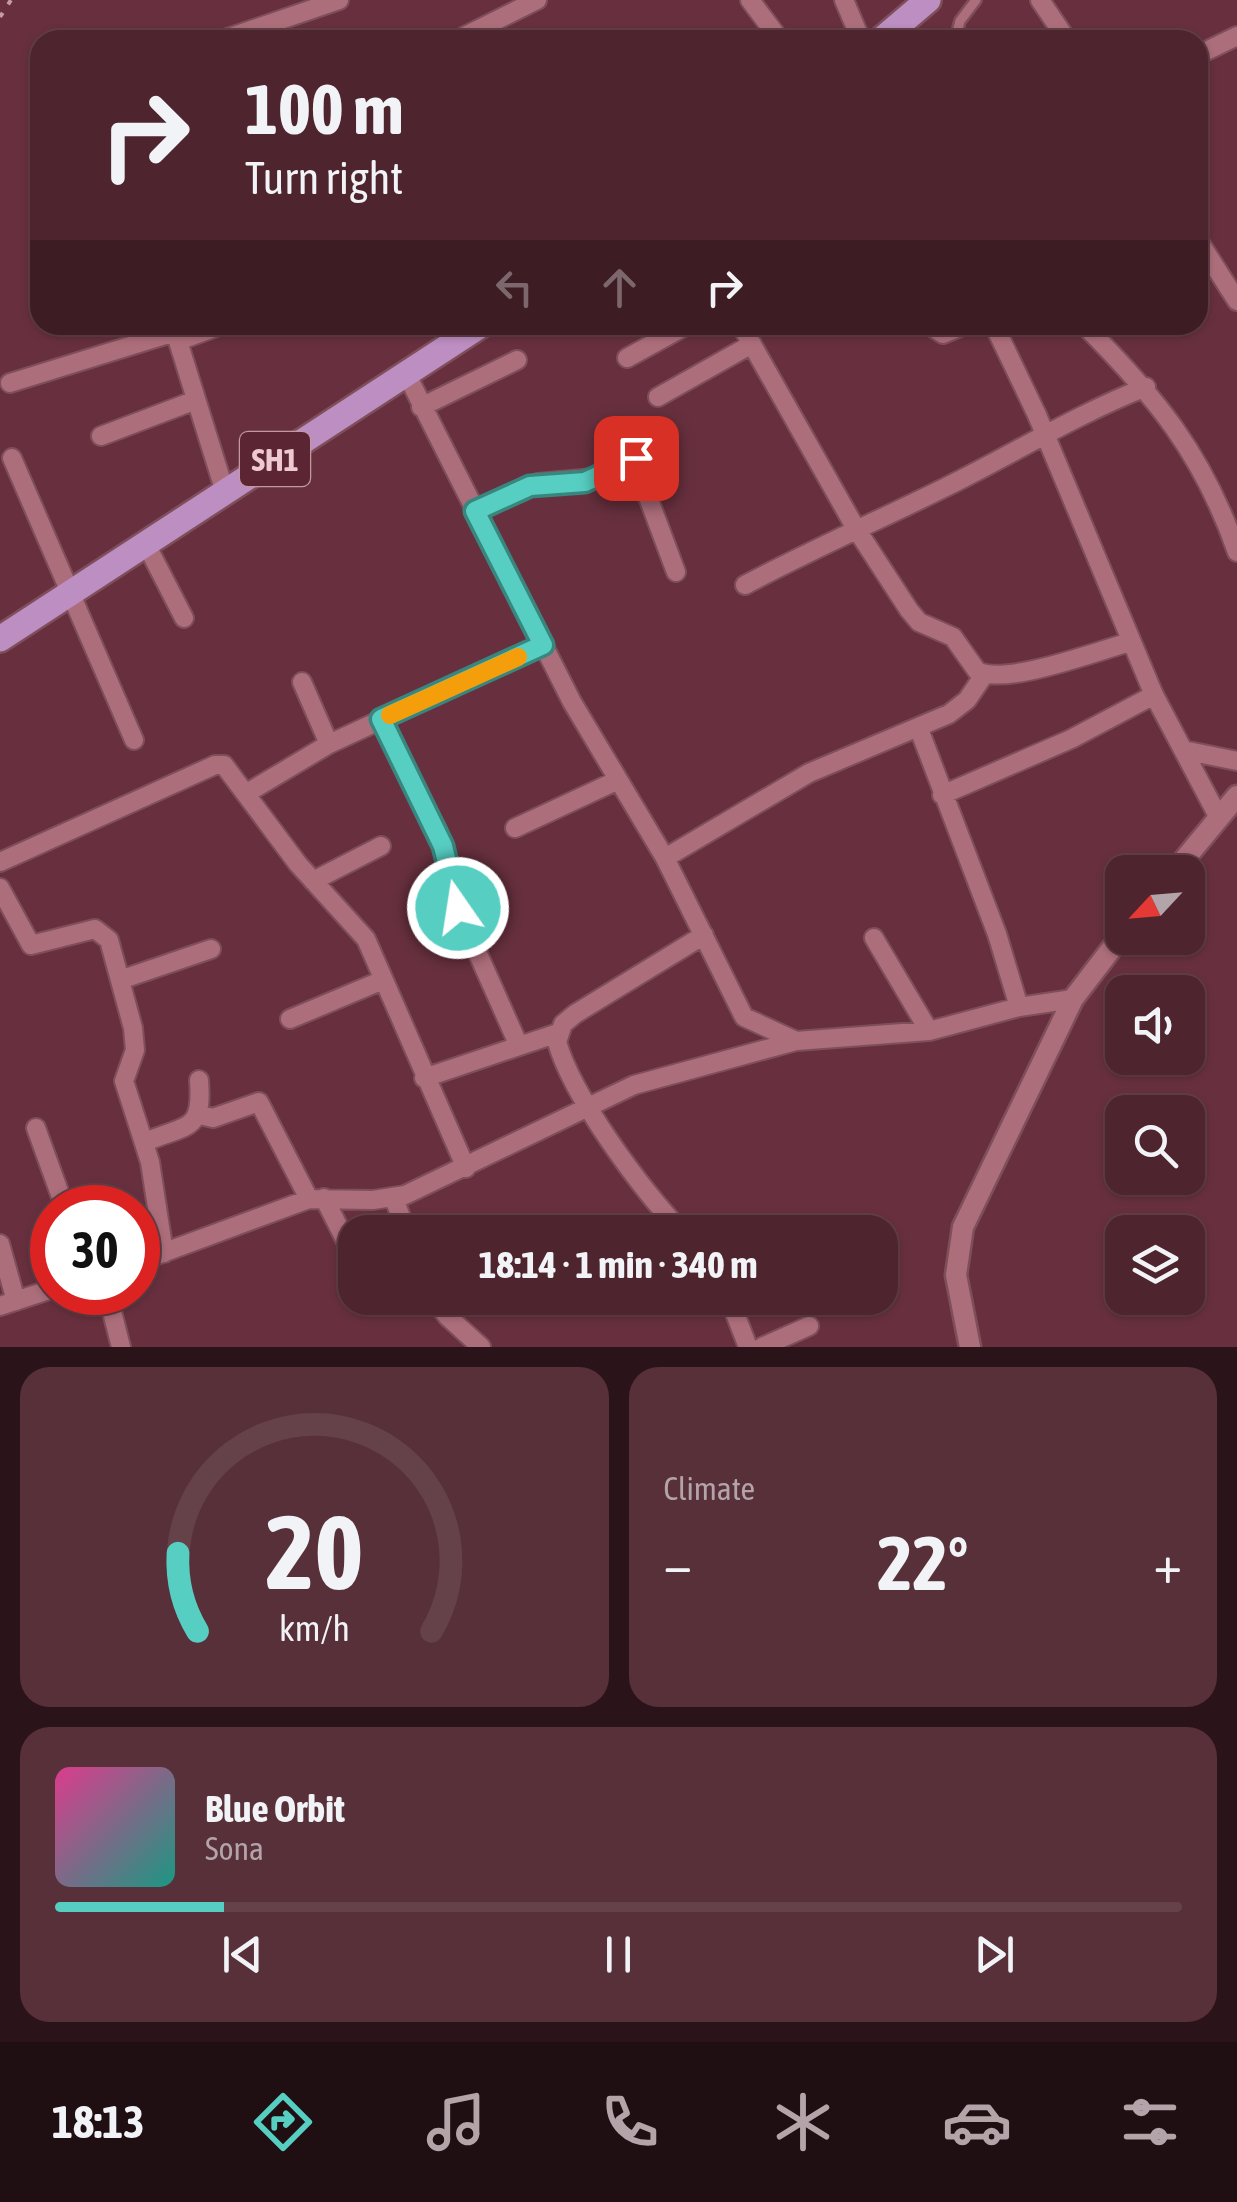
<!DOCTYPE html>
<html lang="en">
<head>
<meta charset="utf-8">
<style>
	body { margin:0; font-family:"Asap Condensed",sans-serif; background:#58303a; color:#f1f3f6; height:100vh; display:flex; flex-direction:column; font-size:38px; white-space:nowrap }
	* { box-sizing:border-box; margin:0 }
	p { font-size:32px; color:#b3a4aa }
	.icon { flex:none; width:55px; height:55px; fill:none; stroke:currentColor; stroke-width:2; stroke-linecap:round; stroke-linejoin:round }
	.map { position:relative; height:1347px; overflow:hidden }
	.sheet { display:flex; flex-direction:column; gap:20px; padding:20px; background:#2b1419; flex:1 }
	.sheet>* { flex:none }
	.guide { position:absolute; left:30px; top:30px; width:1178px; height:305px; border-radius:30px; box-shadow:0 2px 8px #0004,0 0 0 2px #65414a; background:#4e242e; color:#f1f3f6; overflow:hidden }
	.needle { width:65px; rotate:244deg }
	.fabs { position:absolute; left:1105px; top:855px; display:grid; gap:20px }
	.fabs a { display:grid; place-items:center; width:100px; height:100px; border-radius:20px; background:#4e242e; box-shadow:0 2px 8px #0004,0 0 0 2px #65414a; font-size:50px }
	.speed { position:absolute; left:30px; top:1185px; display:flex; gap:20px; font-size:50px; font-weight:700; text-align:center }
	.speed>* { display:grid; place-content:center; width:130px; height:130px; border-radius:50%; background:#4e242e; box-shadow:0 2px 8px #0004,0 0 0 2px #65414a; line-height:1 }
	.speed .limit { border:15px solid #d22; background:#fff; color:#111 }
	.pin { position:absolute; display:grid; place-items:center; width:85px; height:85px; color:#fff; margin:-42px; border-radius:20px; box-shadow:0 5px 15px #0006 }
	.me { position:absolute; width:110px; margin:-55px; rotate:347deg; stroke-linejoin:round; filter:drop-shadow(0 0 8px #0008) }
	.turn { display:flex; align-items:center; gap:35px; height:210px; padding:0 50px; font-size:45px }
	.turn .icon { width:130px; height:130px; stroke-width:2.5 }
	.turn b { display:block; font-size:70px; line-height:85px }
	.lanes { display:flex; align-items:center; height:95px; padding:0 50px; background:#0003; justify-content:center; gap:50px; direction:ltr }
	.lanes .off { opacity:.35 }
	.big { font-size:75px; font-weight:700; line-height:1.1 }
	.sheet .card { flex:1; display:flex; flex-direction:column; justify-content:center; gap:15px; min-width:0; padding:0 35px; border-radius:30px; background:#58303a }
	.sheet .dial { align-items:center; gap:0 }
	.dial svg { height:260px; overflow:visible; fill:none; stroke:#65414a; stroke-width:7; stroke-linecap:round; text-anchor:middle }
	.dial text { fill:#f1f3f6; stroke:none }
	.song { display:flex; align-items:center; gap:30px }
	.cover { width:120px; height:120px; border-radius:15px; background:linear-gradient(135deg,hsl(330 70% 55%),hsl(170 70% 35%)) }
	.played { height:10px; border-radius:5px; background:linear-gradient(90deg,#57cec2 15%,#65414a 15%) }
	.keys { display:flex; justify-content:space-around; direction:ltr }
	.heat { display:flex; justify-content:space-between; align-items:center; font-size:55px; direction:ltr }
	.sheet .tiles { flex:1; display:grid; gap:20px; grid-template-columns:1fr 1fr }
	.card:last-child { grid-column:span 2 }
	.trip { position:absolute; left:338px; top:1215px; width:560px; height:100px; border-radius:30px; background:#4e242e; box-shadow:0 2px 8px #0004,0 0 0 2px #65414a; font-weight:700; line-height:100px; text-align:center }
	.tab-bar { display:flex; height:160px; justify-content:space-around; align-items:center; background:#1f0e12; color:#b3a4aa }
	.tab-bar .icon { width:70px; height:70px }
	.tab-bar .on { color:#57cec2 }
	.tab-bar b { font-size:45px; color:#f1f3f6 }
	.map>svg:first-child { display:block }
</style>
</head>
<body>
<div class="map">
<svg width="1237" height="1347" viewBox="0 0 1237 1347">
	<rect width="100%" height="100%" fill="#68303e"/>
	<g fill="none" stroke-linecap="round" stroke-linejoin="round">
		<g stroke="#7e4f5b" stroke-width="14">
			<path id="service" d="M 955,40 L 960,21 L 976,0
				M 449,1315 L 488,1298"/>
		</g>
		<g stroke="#7e4f5b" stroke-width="22">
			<path id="minor" d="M 750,0 L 780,40
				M 844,0 L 861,40
				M 1040,0 L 1067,40
				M 465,36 L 537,0
				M 222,40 L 339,0
				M 1198,55 L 1237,36
				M 1198,240 L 1237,301
				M 173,325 L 225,492
				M 741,325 L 855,527 L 909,610 L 919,622 L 953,637 L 977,671 C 1006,686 1097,651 1130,642
				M 929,325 L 943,334 L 965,325
				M 994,325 L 1037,415 L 1154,695 L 1219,818
				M 1084,325 C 1156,397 1203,454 1237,552
				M 178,341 L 222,325
				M 627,358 L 687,325
				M 406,373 L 572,702 L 665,858 L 744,1017 L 796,1041 L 929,1031 L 1019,1007 L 1073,999
				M 10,383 L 175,332
				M 658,397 L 752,344
				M 421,407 L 517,360
				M 101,436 L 196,400
				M 12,458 L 134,740
				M 475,511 L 538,483 L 594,478 L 633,457 L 676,572
				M 146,544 L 184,618
				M 745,585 C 811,550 879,520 946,487 C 1013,454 1075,415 1146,387
				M 302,682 L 329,744 L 543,645
				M 381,719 L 438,832 L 458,909 L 519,1046
				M 919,729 L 997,934 L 1019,1007
				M 1183,750 L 1237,761
				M 247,793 L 329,744
				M 942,795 L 1071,739 L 1154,695
				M 515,828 L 616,781
				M 665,858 L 809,773 L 949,714 L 967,700 L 984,675
				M 0,862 L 215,765 L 224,765 L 298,864 L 366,939 L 466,1168
				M 313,881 L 381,846
				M 0,888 L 31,945 L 95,929 L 109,940 L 133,1028 L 135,1050 L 124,1081 L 150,1162 L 164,1253
				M 874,938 L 929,1031
				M 120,980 L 211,949
				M 290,1019 L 383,980
				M 424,1078 L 558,1033
				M 200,1115 L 213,1118 L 259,1102 L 309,1199
				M 36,1128 L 65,1208
				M 145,1142 C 188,1124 203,1132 199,1080
				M 324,1198 L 355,1259
				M 394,1199 L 407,1232
				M 682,1232 C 642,1190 573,1098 557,1042 L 563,1024 L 575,1014 L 704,935
				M 0,1244 L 16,1301
				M 138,1262 L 309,1199 L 373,1200 L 405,1195 L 634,1085 L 796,1041
				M 107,1292 L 121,1347
				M 433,1298 L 447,1316 L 481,1347
				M 729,1298 L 748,1347
				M 0,1306 L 52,1289
				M 762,1347 L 809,1326"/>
		</g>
		<g stroke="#7e4f5b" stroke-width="25">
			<path id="tertiary" d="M 1174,872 L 1237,796
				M 970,1347 L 956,1275 L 963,1227 L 1073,999 L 1122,935"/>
		</g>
		<g stroke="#7e4f5b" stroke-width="30">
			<path id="primary" d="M 881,40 L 928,0
				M 0,639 L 481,325"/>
		</g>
		<use href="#service" stroke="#ad6e7b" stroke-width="9"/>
		<use href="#minor" stroke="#ad6e7b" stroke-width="18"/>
		<use href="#tertiary" stroke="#ad6e7b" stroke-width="20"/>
		<use href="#primary" stroke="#bd8ec1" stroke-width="25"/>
		<path stroke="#c59ba4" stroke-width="4" stroke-dasharray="5 10" stroke-linecap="butt" d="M 0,17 L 11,0"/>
	</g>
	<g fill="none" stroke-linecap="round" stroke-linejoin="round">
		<g stroke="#39867e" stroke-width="25">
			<path id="route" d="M 458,908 L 443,846 L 381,719 L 543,645 L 475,511 L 530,486 L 585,482 L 636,458"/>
		</g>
		<use href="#route" stroke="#57cec2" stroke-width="18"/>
		<path stroke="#f59e0b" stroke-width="18" d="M 390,715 L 518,657"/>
	</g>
	<g text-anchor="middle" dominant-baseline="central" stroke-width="10" stroke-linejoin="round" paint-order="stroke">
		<rect fill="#5c2533" stroke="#c298a1" stroke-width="2.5" x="240" y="432" width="70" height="54" rx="8"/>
		<g font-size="32" font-weight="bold" fill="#edc9d0">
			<text x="275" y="459">SH1</text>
		</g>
	</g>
</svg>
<div class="fabs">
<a><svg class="needle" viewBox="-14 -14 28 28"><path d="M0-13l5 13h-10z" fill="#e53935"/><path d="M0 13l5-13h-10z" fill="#b3a4aa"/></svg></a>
<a><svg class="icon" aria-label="sound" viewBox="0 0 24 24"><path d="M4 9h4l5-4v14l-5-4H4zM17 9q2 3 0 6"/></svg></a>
<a><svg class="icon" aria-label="search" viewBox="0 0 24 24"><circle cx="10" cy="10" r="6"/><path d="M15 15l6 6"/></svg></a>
<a><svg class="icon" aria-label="layers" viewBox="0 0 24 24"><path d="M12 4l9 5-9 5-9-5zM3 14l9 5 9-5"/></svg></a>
</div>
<div class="speed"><div class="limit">30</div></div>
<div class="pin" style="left:636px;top:458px;background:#d93025"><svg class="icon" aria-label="arrive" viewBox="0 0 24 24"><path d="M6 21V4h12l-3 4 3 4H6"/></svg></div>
<svg class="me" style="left:458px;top:908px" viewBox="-20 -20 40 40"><circle r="17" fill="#57cec2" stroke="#fff" stroke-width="3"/><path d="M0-11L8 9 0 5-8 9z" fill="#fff"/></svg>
<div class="trip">18:14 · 1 min · 340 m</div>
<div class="guide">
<div class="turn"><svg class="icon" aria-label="right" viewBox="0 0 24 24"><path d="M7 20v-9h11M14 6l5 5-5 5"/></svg><div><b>100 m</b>Turn right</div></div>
<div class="lanes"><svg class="icon off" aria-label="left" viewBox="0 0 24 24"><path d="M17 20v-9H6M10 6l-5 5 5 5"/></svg><svg class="icon off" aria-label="ahead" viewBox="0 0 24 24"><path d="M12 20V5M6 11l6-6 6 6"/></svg><svg class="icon" aria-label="right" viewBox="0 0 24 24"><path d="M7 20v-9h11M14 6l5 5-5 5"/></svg></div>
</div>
</div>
<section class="sheet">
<div class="tiles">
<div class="card dial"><svg viewBox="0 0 100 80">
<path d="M14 69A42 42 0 1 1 86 69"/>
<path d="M14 69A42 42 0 0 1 8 45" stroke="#57cec2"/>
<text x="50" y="56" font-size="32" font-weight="700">20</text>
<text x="50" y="72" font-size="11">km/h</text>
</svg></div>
<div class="card"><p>Climate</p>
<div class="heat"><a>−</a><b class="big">22°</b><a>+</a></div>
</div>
<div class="card">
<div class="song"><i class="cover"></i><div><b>Blue Orbit</b><p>Sona</p></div></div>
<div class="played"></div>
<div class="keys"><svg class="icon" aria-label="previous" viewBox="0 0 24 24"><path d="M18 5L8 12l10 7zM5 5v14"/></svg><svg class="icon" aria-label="pause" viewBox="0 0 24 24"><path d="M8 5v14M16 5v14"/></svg><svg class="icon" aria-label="next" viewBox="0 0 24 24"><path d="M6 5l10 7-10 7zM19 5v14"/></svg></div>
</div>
</div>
</section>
<nav class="tab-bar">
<b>18:13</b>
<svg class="icon on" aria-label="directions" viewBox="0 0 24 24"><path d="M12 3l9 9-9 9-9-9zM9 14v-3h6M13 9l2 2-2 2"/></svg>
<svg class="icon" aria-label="music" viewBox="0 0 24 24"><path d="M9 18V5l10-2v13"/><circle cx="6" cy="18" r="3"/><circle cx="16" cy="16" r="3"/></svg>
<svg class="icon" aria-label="phone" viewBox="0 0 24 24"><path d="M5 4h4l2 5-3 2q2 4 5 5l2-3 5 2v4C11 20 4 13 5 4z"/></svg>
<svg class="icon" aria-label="climate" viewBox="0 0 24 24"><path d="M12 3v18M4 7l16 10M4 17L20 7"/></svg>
<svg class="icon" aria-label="car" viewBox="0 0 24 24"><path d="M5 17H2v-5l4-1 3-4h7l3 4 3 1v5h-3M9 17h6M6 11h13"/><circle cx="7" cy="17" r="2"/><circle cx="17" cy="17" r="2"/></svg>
<svg class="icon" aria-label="filters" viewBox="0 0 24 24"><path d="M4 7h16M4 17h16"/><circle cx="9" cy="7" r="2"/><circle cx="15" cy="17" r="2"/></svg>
</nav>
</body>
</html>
